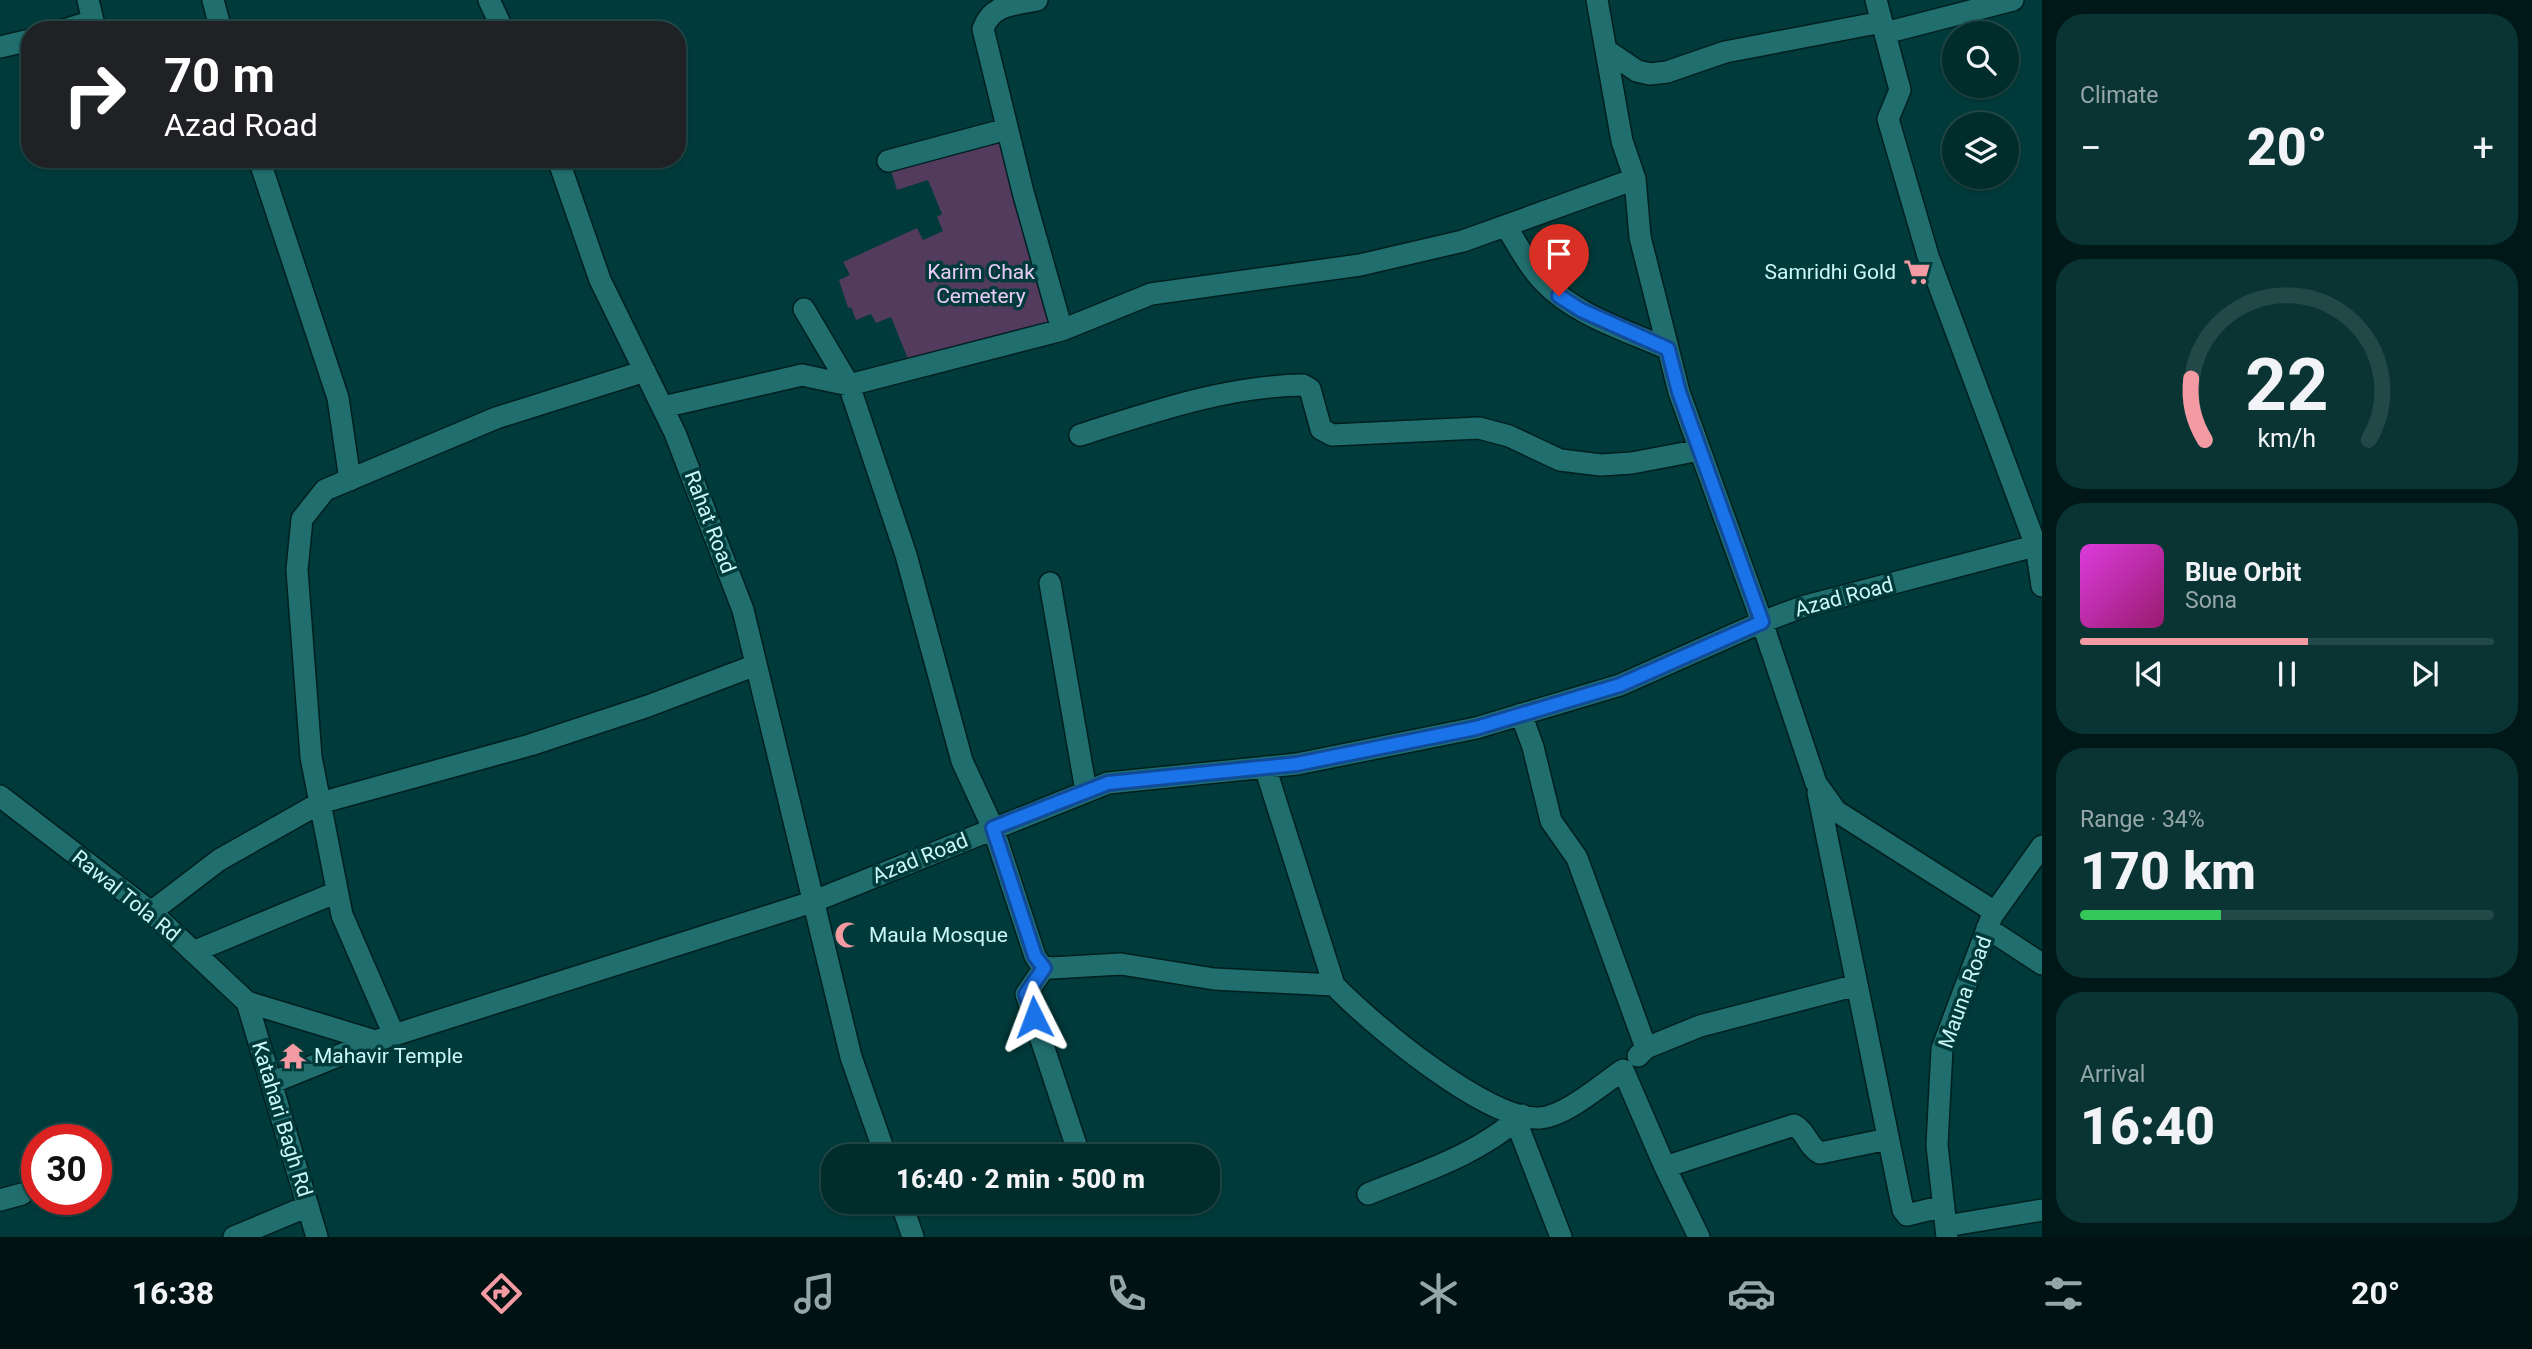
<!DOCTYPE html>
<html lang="en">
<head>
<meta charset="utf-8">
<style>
	body { margin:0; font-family:Roboto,sans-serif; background:#0a3434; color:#f1f3f6; height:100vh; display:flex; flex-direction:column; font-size:26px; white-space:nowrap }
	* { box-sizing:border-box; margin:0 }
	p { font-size:23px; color:#95a7a9 }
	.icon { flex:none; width:38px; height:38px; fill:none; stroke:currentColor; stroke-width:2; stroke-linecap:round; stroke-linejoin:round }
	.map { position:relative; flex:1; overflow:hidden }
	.panel { display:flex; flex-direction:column; gap:14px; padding:14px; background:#001818; width:490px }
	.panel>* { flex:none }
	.guide { position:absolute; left:21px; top:21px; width:665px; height:147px; border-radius:28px; box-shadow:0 2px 5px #0004,0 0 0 2px #224848; background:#202124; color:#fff; overflow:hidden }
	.controls { position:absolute; left:1942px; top:21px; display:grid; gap:14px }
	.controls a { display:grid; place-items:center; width:77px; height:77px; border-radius:50%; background:#002c2c; box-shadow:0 2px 5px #0004,0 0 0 2px #224848; font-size:35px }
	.speed { position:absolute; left:21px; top:1124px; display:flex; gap:14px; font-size:35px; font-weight:700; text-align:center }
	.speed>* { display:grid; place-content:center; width:91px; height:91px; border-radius:50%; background:#002c2c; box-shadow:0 2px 5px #0004,0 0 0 2px #224848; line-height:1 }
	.speed .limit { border:10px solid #d22; background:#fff; color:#111 }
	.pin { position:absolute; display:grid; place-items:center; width:60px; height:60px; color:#fff; margin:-72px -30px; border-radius:50% 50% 50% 0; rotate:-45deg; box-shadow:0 0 7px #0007 }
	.pin .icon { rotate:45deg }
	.me { position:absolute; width:77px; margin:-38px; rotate:357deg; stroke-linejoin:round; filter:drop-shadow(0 0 5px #0008) }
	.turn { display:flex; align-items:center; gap:24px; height:147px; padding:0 28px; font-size:32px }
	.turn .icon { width:91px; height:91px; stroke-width:2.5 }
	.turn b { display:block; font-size:49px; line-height:60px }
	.big { font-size:52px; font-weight:800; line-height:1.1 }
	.panel .card { flex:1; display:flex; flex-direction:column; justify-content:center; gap:10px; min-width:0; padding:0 24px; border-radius:28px; background:#0a3434 }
	.panel .dial { align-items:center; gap:0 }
	.dial svg { height:182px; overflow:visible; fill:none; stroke:#224848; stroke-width:7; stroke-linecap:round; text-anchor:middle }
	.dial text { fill:#f1f3f6; stroke:none }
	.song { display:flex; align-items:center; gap:21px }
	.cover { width:84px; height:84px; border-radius:10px; background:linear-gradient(135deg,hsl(300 70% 55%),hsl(320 70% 35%)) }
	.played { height:7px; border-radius:4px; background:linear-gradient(90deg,#f49aa2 55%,#224848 55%) }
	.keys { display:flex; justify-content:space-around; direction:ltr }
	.heat { display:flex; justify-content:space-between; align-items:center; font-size:38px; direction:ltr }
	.charge { height:10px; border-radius:5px; background:linear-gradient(90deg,#34c759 34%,#224848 0) }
	.trip { position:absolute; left:821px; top:1144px; width:399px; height:70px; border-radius:28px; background:#002c2c; box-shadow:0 2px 5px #0004,0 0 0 2px #224848; font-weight:800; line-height:70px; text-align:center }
	.tab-bar { display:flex; height:112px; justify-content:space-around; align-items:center; background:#001212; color:#95a7a9 }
	.tab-bar .icon { width:49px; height:49px }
	.tab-bar .on { color:#f49aa2 }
	.tab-bar b { font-size:32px; color:#f1f3f6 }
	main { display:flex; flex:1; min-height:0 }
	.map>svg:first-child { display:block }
</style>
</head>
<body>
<main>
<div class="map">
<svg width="2042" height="1237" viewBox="0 0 2042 1237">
	<rect width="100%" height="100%" fill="#003a3a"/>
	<path fill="#523b5d" d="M 1007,129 L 1062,330 L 912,369 L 891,317 L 876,323 L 871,314 L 856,320 L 851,307 L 848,308 L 839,280 L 850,275 L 843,262 L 917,228 L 923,240 L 943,231 L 937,217 L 942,214 L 928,180 L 897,190 L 888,161 Z"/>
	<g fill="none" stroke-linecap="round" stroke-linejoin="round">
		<g stroke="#001f1f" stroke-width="24">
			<path id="minor" d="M 213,0 L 221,30
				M 489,0 L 503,30
				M 1037,0 C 1013,5 992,4 983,29 L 1023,192 L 1062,330
				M 1597,0 L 1622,141 L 1635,179 L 1640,237 L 1679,392 L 1762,622 L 1816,783 L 1836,811 L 1995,912
				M 1876,0 L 1900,90 L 1888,119 L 1928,256 L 2036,546 L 2042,586
				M 64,30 L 93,21 L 88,0
				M 1885,33 L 2013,0
				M 0,47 L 30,40
				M 1606,50 L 1637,71 L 1650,74 L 1667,72 L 1725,52 L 1882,22
				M 259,159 L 338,398 L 350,480
				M 558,159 L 600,280 L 675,433 L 743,610 L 851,1057 L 886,1157
				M 888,161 L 1007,129
				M 1506,226 C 1517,244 1527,264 1542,280 C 1574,315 1626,330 1668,349
				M 804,309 L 849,385 L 906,555 L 962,761 L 993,828 L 1035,956 L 1041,965 L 1051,968 L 1121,964 L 1214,979 L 1334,985
				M 663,407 L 802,375 L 849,385 L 1062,330 L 1151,294 L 1360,265 L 1463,241 L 1635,179
				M 1080,435 C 1152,412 1226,386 1303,385 L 1310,389 L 1321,429 L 1332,435 L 1479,428 L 1509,436 L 1560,460 L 1601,465 L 1632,463 L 1700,450
				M 1050,583 L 1086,791
				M 1521,714 L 1533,747 L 1551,821 L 1577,858 L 1646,1048
				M 1265,767 L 1334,985 C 1369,1022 1488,1122 1540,1118 C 1566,1116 1602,1084 1623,1070 L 1665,1167 L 1699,1237
				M 1818,793 L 1903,1210 L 1907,1215 L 1944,1206
				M 0,796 L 151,912 L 247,1002 L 375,1041 L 812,902 L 1108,783 L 1297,764 L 1476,728 L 1620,685 L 1762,622 L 1802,607 L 2042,544
				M 151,912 L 219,860 L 320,803 L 530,745 L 648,706 L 756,665
				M 1987,928 L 2042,964
				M 193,952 L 337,892
				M 1044,968 L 1026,994 L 1080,1157
				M 247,1002 L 317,1237
				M 394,1035 L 342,915 L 311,757 L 297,570 L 302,519 L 325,490 L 496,418 L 645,371
				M 1638,1056 L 1646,1048 L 1700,1026 L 1857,985
				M 271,1083 L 375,1041
				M 1516,1121 L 1561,1237
				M 1665,1167 L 1794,1125 C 1806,1131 1808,1147 1820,1153 L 1888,1139
				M 1368,1194 C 1422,1172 1478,1155 1522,1115
				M 0,1200 L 22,1194
				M 901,1202 L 913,1237
				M 1946,1226 L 2042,1210
				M 234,1237 L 308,1206
				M 1947,1237 L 1937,1145 L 1942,1049 L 1992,916 L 2042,846"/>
		</g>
		<use href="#minor" stroke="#216e6e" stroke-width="21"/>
	</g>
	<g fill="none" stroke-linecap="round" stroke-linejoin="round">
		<g stroke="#114b97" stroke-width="18">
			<path id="route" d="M 1034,1017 L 1026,994 L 1044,968 L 1035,956 L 993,828 L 1108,783 L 1297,764 L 1476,728 L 1620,685 L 1762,622 L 1679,392 L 1668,349 L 1581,310 L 1559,296"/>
		</g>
		<use href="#route" stroke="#1a73e8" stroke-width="12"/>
	</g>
	<defs>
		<g id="supermarket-bare" transform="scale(2.1)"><path d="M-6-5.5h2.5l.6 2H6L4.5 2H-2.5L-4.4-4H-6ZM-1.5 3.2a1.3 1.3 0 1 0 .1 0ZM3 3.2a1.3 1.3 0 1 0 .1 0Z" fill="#f49aa2" stroke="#003a3a" stroke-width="2.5" paint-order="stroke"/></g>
		<g id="mosque-bare" transform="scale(2.1)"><path d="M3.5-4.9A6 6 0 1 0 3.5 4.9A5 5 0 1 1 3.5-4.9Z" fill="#f49aa2" stroke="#003a3a" stroke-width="2.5" paint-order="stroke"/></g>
		<g id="temple-bare" transform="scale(2.1)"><path d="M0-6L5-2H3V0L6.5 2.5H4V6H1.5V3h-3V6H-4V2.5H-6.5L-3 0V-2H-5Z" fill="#f49aa2" stroke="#003a3a" stroke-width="2.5" paint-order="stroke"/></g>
	</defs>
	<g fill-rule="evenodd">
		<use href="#supermarket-bare" x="1917" y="272"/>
		<use href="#mosque-bare" x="848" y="935"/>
		<use href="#temple-bare" x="293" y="1056"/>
	</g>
	<g text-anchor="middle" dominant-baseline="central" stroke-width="7" stroke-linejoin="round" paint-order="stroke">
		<g font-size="21" fill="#e9cbf7" stroke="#003a3a">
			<text x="981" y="272">Karim Chak<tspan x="981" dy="24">Cemetery</tspan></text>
		</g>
		<g font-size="21" fill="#cbf8f7" stroke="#003a3a" text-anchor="start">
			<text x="1896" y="272" text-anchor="end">Samridhi Gold</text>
			<text x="869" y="935">Maula Mosque</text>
			<text x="314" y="1056">Mahavir Temple</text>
		</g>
		<g font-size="21" fill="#cbf8f7" stroke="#003a3a">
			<text transform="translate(710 522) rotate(69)">Rahat Road</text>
			<text transform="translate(1844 597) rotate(-15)">Azad Road</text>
			<text transform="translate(920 858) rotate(-22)">Azad Road</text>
			<text transform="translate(126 896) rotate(39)">Rawal Tola Rd</text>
			<text transform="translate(1965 992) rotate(-70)">Mauna Road</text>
			<text transform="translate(282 1119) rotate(73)">Katahari Bagh Rd</text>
		</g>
	</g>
</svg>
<div class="controls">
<a><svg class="icon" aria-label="search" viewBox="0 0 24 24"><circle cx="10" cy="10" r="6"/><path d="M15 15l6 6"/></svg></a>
<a><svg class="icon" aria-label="layers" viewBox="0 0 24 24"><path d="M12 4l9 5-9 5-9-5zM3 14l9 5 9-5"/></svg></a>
</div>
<div class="speed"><div class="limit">30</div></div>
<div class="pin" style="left:1559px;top:296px;background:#d93025"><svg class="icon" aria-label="arrive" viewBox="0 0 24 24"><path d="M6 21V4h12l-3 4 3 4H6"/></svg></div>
<svg class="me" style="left:1034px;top:1017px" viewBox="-20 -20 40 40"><path d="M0-17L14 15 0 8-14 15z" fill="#1a73e8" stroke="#fff" stroke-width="4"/></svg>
<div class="trip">16:40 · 2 min · 500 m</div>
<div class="guide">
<div class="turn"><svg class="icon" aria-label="right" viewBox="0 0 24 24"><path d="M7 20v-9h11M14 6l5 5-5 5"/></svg><div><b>70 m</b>Azad Road</div></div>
</div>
</div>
<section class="panel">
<div class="card"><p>Climate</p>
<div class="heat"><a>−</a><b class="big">20°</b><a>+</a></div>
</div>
<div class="card dial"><svg viewBox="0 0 100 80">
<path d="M14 69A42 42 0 1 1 86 69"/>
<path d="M14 69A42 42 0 0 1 8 42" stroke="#f49aa2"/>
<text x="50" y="56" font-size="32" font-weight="700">22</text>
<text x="50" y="72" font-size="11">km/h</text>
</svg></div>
<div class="card">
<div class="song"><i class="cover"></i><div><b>Blue Orbit</b><p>Sona</p></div></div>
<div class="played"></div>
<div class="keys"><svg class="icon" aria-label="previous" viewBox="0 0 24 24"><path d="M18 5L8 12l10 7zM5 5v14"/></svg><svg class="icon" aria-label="pause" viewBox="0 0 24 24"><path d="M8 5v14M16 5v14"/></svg><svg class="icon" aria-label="next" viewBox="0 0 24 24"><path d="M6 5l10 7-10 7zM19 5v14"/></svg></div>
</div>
<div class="card"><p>Range · 34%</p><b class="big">170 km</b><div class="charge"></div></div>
<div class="card"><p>Arrival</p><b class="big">16:40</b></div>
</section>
</main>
<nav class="tab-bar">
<b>16:38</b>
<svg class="icon on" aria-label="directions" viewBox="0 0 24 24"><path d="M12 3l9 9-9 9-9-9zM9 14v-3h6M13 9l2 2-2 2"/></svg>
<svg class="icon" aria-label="music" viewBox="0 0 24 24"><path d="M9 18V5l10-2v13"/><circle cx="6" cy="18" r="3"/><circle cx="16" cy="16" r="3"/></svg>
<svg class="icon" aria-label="phone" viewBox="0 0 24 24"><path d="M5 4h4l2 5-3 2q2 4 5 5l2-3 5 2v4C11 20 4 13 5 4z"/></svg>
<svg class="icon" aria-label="climate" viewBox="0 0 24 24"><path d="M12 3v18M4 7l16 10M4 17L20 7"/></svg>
<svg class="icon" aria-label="car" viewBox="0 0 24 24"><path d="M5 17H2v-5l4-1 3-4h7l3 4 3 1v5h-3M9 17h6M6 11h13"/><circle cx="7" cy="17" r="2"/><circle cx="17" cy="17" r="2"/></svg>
<svg class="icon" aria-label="filters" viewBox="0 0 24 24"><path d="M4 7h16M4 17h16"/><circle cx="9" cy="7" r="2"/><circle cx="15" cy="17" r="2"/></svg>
<b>20°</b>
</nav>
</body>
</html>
